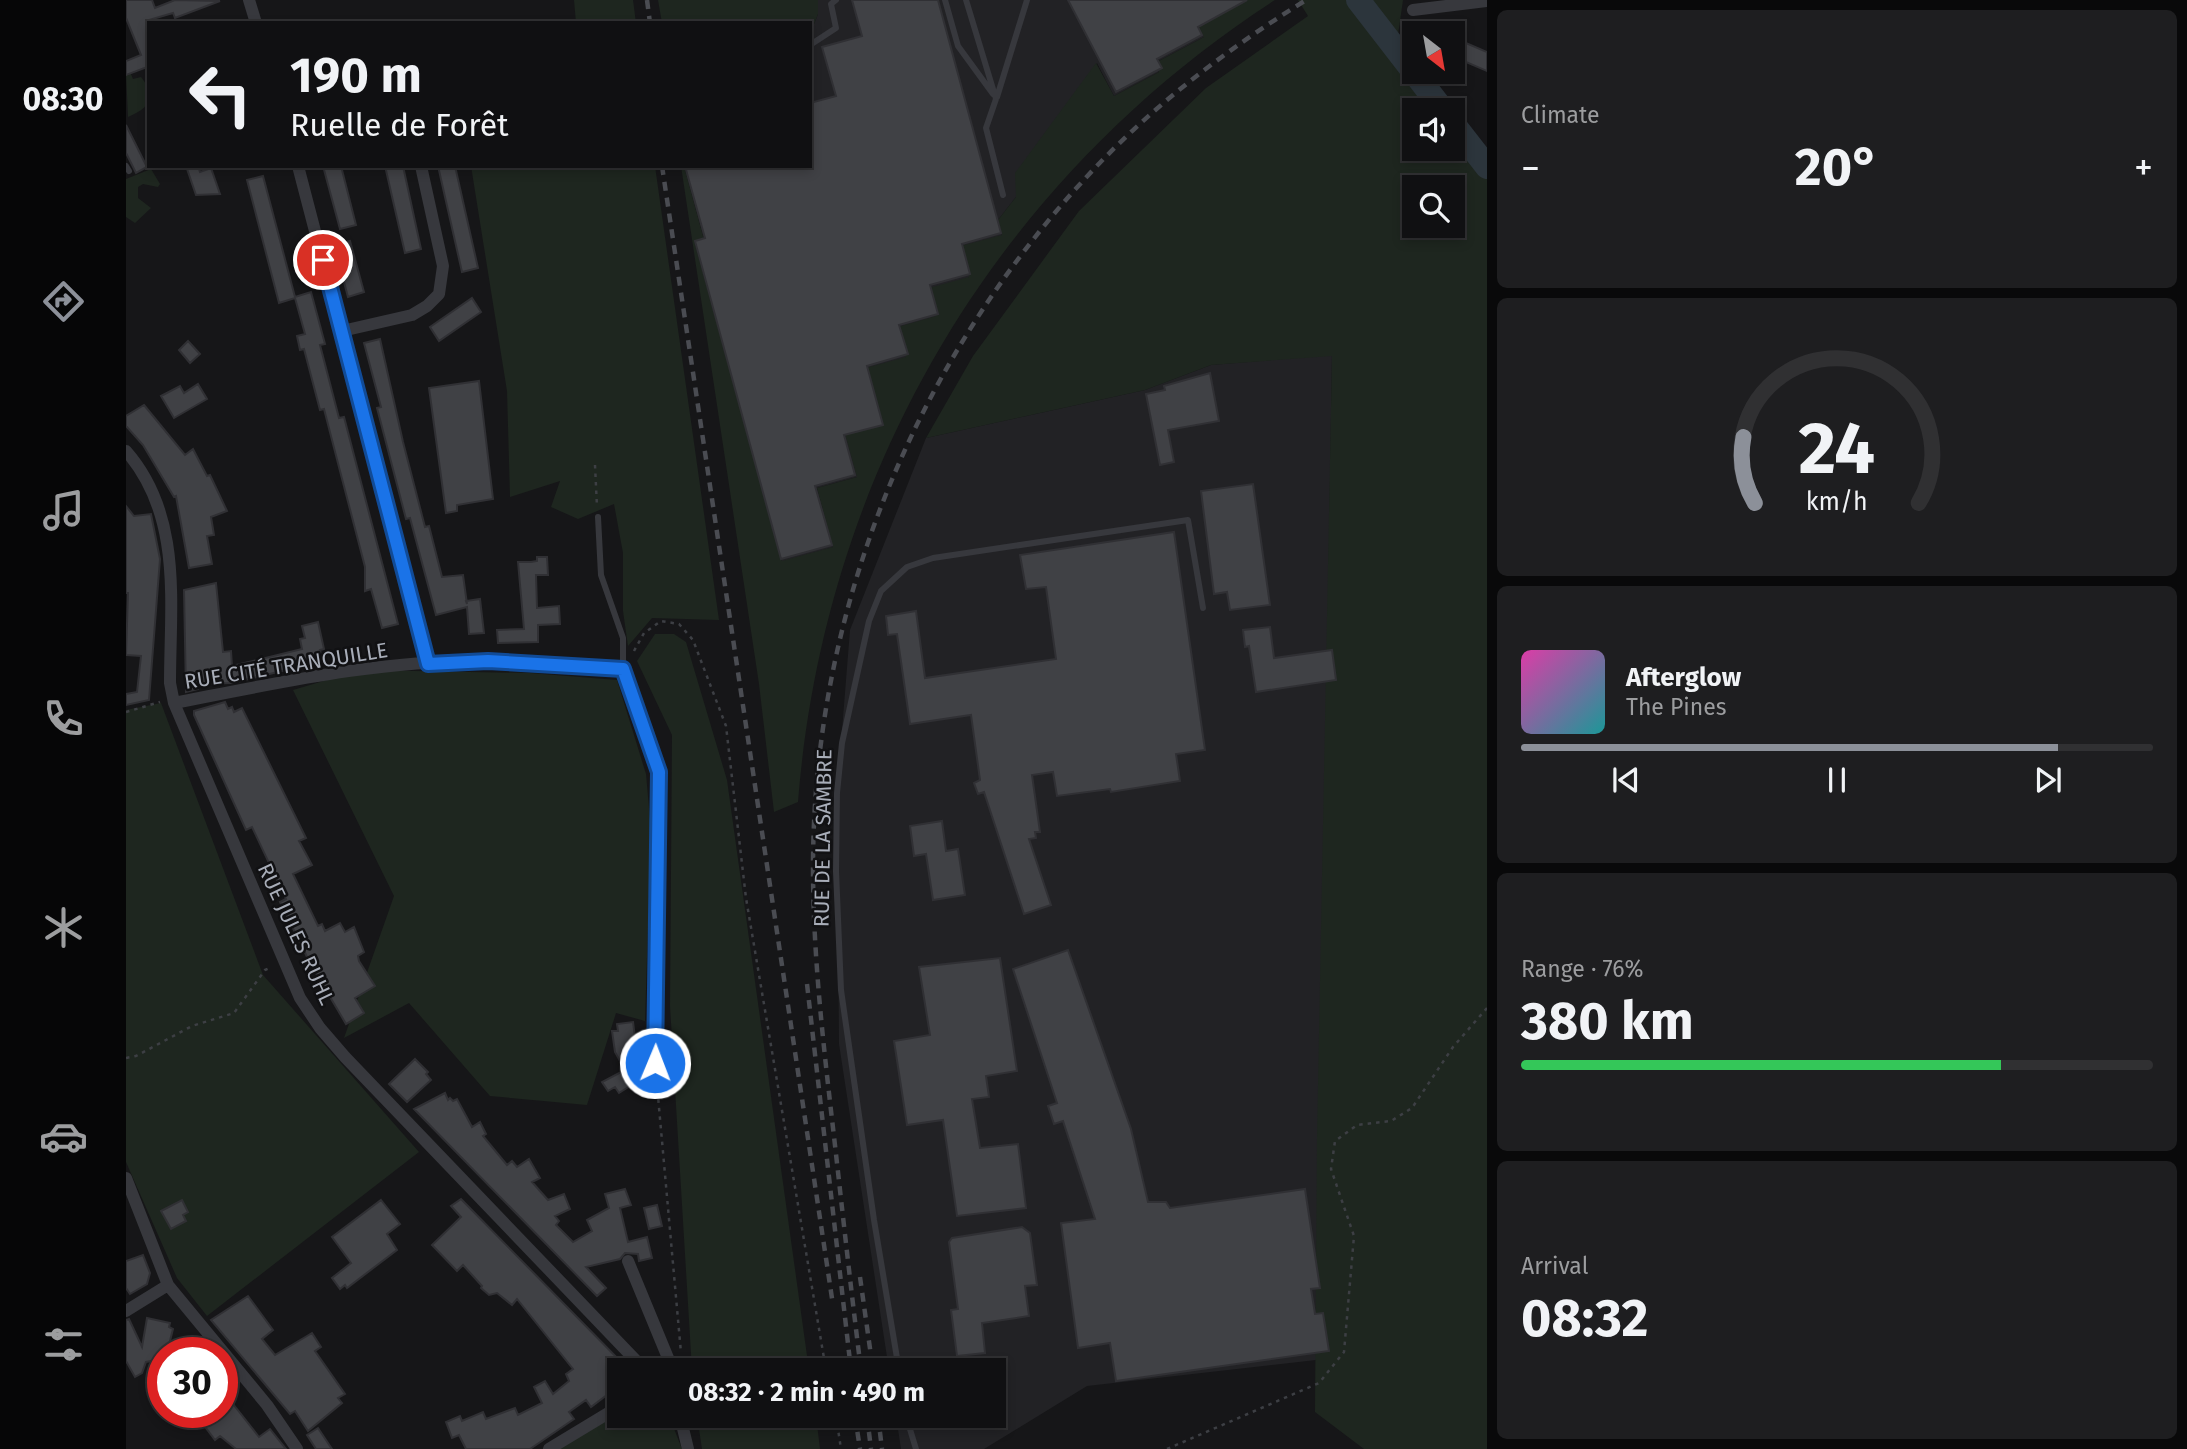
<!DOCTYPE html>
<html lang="en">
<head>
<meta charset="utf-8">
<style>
	body { margin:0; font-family:"Fira Sans",sans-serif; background:#1e1e20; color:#f1f3f6; height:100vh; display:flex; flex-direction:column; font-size:26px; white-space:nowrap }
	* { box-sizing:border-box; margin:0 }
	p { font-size:23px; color:#9c9d9f }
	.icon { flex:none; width:38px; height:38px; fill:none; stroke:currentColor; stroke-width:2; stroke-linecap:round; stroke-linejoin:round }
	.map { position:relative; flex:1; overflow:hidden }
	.drawer { display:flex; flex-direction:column; gap:10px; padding:10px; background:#09090a; width:700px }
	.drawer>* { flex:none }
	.banner { position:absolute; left:21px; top:21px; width:665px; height:147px; border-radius:0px; box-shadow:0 4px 10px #0003,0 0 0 2px #303032; background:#101012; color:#f1f3f6; overflow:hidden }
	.needle { width:46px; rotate:149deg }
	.tools { position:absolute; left:1276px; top:21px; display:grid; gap:14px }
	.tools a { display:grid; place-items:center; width:63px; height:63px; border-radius:0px; background:#101012; box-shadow:0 4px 10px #0003,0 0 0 2px #303032; font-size:35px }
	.speed { position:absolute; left:21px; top:1337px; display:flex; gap:14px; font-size:35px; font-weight:700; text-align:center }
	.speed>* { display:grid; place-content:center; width:91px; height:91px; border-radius:50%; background:#101012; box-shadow:0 4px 10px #0003,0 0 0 2px #303032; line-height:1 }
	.speed .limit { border:10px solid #d22; background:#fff; color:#111 }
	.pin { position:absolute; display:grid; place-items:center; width:60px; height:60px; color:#fff; margin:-30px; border:4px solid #fff; border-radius:50%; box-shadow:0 2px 7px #0007 }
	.me { position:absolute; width:77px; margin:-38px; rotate:1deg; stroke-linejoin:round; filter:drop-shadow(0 0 5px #0008) }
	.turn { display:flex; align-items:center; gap:24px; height:147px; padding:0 28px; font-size:32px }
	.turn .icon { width:91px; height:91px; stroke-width:2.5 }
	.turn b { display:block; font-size:49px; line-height:60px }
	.big { font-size:52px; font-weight:700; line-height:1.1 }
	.drawer .widget { flex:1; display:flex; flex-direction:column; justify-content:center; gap:10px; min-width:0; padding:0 24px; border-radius:10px; background:#1e1e20 }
	.drawer .dial { align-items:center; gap:0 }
	.dial svg { height:182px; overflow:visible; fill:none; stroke:#303032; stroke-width:7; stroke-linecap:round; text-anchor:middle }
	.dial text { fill:#f1f3f6; stroke:none }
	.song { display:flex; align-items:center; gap:21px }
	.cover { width:84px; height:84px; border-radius:10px; background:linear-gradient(135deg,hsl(320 70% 55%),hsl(180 70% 35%)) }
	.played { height:7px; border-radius:4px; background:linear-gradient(90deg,#8c9099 85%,#303032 85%) }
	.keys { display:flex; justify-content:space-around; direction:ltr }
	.heat { display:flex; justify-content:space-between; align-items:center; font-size:38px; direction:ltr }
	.charge { height:10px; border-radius:5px; background:linear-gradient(90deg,#34c759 76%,#303032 0) }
	.trip { position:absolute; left:481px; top:1358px; width:399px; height:70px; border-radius:0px; background:#101012; box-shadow:0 4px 10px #0003,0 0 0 2px #303032; font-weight:700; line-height:70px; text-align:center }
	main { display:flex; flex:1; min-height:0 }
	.tab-bar { display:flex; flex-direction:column; width:126px; justify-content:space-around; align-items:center; background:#060607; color:#9c9d9f }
	.tab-bar .icon { width:49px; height:49px }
	.tab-bar .active { color:#8c9099 }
	.tab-bar b { font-size:32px; color:#f1f3f6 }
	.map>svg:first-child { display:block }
</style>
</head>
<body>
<main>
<nav class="tab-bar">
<b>08:30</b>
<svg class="icon active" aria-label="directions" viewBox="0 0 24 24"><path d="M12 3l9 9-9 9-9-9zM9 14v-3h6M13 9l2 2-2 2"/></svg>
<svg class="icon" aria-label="music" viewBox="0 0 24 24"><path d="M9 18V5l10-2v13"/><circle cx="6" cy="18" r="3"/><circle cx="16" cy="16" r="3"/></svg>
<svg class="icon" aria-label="phone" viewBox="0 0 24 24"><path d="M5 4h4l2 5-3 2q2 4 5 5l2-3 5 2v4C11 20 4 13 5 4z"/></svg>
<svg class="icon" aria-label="climate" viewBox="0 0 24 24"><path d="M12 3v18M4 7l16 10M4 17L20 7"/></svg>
<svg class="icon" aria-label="car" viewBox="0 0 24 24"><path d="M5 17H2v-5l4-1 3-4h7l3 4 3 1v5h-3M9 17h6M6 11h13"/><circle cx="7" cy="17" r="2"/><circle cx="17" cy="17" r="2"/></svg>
<svg class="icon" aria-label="filters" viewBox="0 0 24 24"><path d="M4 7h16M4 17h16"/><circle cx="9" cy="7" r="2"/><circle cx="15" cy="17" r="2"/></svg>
</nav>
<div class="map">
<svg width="1361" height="1449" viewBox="0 0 1361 1449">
	<rect width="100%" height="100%" fill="#161618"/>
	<path fill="#222225" d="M 692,0 L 1104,0 L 1078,37 L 1029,63 L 1033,72 L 988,96 L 971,63 L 890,197 L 872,220 L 876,235 L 780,357 L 731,477 L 691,488 L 708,547 L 656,562 L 569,243 L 578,240 L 558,166 L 684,166 L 684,34 L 692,14 Z
		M 1206,355 L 1190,1360 L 961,1386 L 858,1449 L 775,1449 L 770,1416 L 868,1416 L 868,1370 L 763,1370 L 713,1044 L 711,793 L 724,630 L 800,438 L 1019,390 L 1085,365 Z"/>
	<path fill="#1e261f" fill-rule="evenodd" d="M 448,0 L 507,0 L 510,23 L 450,23 Z
		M 532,0 L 692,0 L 692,14 L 684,34 L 684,23 L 536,23 Z
		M 1104,0 L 1149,0 C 871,180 698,471 672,802 L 648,812 L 633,684 L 555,166 L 558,166 L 578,240 L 569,244 L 656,561 L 707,547 L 691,488 L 731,477 L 719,434 L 740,368 L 780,357 L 772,327 L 810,316 L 803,288 L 843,277 L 835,246 L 876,235 L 872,220 L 890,197 L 889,173 L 970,63 L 988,96 L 1033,72 L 1029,63 L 1078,37 L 1068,19 Z
		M 1172,0 L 1277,0 L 1270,49 L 1317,110 L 1288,110 L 1288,149 L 1326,149 L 1327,124 L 1361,171 L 1361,1449 L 1238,1449 L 1189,1412 L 1191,1138 L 1206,356 L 1085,365 L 1019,390 L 800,438 L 847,356 L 953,211 L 1080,88 L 1182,16 ZM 1288,187 L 1326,187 L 1326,226 L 1288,226 Z
		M 4,72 L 7,79 L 15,77 C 32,98 23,108 2,117 L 0,73 Z
		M 345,166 L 529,166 L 593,620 L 526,618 L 502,646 L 497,611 L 497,553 L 488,504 L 452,519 L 425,507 L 434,481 L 384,497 L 381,391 Z
		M 25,169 L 34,184 L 32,187 L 17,184 L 12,187 L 12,198 L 25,208 L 9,223 L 0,217 L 0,179 Z
		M 529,634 L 548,634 L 560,642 L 601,780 L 683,1370 L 566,1370 L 544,1006 L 546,735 L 511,661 Z
		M 235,670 L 404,673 L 491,680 L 520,774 L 525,830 L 519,1021 L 490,1013 L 461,1105 L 364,1096 L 283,1003 L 218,1038 L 268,896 L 167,690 Z
		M 35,703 L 137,975 L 293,1152 L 81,1316 L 51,1278 L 0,1162 L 0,710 Z
		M 493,1406 L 494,1416 L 543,1416 L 556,1449 L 422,1449 Z
		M 571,1416 L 690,1416 L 694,1449 L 576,1449 Z"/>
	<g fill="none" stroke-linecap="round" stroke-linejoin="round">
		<path stroke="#2c353c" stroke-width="24" d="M 1232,0 L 1317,110
			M 1326,122 L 1361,167"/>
	</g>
	<path fill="#404145" stroke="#303034" stroke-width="2" d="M 0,0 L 26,0 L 29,8 L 49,0 L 94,1 L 49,18 L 47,13 L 23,20 L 23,72 L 21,67 L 0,75 L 0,61 L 15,55 L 0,18 Z
		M 726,0 L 812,0 L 875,233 L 836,244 L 844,274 L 804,285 L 812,314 L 773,325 L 782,354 L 741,366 L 757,425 L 718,435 L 729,475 L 689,486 L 706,545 L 655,559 L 569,241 L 579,238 L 559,166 L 684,166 L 684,103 L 710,96 L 696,47 L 736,36 Z
		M 942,0 L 1121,0 L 1072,27 L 1076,35 L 1031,59 L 1036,68 L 990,92 Z
		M 1326,37 L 1361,52 L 1361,71 L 1326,56 Z
		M 0,125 L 21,167 L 10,173 L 0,153 Z
		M 60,166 L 72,166 L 74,172 L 85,168 L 94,194 L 70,195 Z
		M 197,166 L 215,166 L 230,225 L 214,229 Z
		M 259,166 L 277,166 L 295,249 L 279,253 Z
		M 312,166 L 329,166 L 352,268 L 336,272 Z
		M 137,176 L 169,297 L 185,292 L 199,344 L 194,345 L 213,418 L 218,417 L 272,624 L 256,628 L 245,589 L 239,591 L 239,567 L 214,471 L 198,409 L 194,410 L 178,349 L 174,350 L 171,336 L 179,334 L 169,298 L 153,303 L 121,180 Z
		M 224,241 L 238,292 L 222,297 L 208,245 Z
		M 346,298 L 355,312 L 313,341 L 304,327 Z
		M 254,339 L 277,442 L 299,527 L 303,526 L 316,577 L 337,575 L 341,604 L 340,601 L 354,599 L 358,633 L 343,634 L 341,607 L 310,615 L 284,518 L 280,519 L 251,408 L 255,407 L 238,343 Z
		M 62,341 L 74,354 L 64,363 L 53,350 Z
		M 1084,373 L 1093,421 L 1042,430 L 1048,462 L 1034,465 L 1020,394 L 1039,390 L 1038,386 Z
		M 353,381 L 367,499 L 331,505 L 331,511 L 320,513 L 303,388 Z
		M 72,384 L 81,399 L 48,418 L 35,396 L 54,386 L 58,393 Z
		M 18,405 L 59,455 L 67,449 L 81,476 L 84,475 L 101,511 L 85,517 L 88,535 L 81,536 L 86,564 L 63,568 L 50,496 L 48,497 L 17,445 L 0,426 L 0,416 Z
		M 1127,484 L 1144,605 L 1104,610 L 1101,592 L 1088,594 L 1075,491 Z
		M 0,506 L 8,516 L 25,514 L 34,559 L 23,700 L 0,705 L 0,694 L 11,692 L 15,656 L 0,655 L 2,593 L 0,593 Z
		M 1048,532 L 1079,750 L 1050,754 L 1054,781 L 985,792 L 984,789 L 931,796 L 927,772 L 906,775 L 914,832 L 909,832 L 910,838 L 903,839 L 925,905 L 898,914 L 858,792 L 852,794 L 848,783 L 854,780 L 845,715 L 784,724 L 771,634 L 762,635 L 760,616 L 790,611 L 799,678 L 930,659 L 920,587 L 900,589 L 894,555 Z
		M 411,557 L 421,557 L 422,575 L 410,575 L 411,608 L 433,606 L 434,624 L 412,625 L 412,642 L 372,643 L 371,630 L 398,629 L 392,562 L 405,562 L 411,561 Z
		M 90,583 L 97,652 L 105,651 L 106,666 L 176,649 L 174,639 L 179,638 L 176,626 L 192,622 L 198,649 L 194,650 L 195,655 L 162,663 L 164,669 L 106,683 L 72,684 L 72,689 L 60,692 L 58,590 Z
		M 1144,627 L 1148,658 L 1206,650 L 1210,680 L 1130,692 L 1123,646 L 1119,647 L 1117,630 Z
		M 99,702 L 102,709 L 106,707 L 108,712 L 116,708 L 180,838 L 173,841 L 186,865 L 167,874 L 192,926 L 196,924 L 199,931 L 214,923 L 219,932 L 228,927 L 238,952 L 232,956 L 233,961 L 249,986 L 229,998 L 238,1013 L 220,1024 L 184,963 L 154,902 L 160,899 L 126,827 L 120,830 L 68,715 L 68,711 Z
		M 816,821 L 820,851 L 832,849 L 839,895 L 807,900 L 800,854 L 788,856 L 784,826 Z
		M 942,950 L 1005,1129 L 1022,1202 L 1040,1202 L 1044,1208 L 1179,1189 L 1194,1288 L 1185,1289 L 1189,1314 L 1197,1313 L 1203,1351 L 990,1381 L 984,1343 L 952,1348 L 935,1223 L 969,1219 L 937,1121 L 928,1124 L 922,1106 L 931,1103 L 887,969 Z
		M 874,958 L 891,1071 L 860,1076 L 863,1097 L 846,1099 L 854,1148 L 892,1144 L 900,1208 L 831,1216 L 817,1120 L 781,1125 L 768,1041 L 804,1035 L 793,967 Z
		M 507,1022 L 510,1045 L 520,1040 L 520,1064 L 523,1069 L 502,1083 L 504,1086 L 493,1093 L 489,1087 L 482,1091 L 476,1082 L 499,1070 L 489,1052 L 486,1031 L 492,1031 L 491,1024 Z
		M 289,1059 L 302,1072 L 300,1074 L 305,1080 L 281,1102 L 263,1084 Z
		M 319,1093 L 322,1100 L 324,1098 L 327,1101 L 331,1099 L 346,1127 L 354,1122 L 360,1134 L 357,1136 L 381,1165 L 386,1161 L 391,1167 L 403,1159 L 414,1178 L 406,1182 L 422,1200 L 438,1194 L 444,1209 L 429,1216 L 433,1221 L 430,1225 L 447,1242 L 466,1231 L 461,1220 L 483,1208 L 479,1194 L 499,1189 L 505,1205 L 494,1208 L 502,1242 L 521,1237 L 526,1258 L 513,1261 L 512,1254 L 499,1253 L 494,1259 L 460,1267 L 480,1288 L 471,1296 L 288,1109 Z
		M 335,1199 L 503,1370 L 494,1370 L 494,1385 L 465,1407 L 460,1400 L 443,1412 L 448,1419 L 404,1449 L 340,1449 L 333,1435 L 326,1438 L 320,1422 L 334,1416 L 336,1421 L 357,1412 L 360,1419 L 389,1408 L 392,1415 L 416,1403 L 408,1387 L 419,1381 L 427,1394 L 443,1381 L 440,1374 L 447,1369 L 391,1299 L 386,1305 L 371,1293 L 363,1295 L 355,1288 L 356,1286 L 337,1265 L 331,1271 L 306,1245 L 335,1217 L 325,1206 Z
		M 56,1200 L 62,1212 L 57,1215 L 60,1221 L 45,1229 L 35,1211 Z
		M 255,1200 L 274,1224 L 261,1234 L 271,1250 L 221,1288 L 219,1285 L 214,1289 L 206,1278 L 225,1263 L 206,1237 Z
		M 531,1205 L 536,1226 L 523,1229 L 518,1208 Z
		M 896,1227 L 904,1233 L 911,1285 L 899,1286 L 903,1316 L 856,1323 L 859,1353 L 831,1356 L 825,1310 L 832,1309 L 823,1242 L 826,1238 Z
		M 17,1255 L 24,1273 L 21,1284 L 4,1294 L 0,1288 L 0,1261 Z
		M 122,1296 L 147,1330 L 136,1339 L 149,1355 L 186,1333 L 195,1347 L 189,1351 L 219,1394 L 212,1398 L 216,1403 L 182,1431 L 169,1411 L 164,1414 L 85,1320 Z
		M 21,1318 L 44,1323 L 43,1327 L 47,1329 L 41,1353 L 37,1353 L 37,1359 L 20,1362 L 16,1373 L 9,1377 L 0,1361 L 0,1320 L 3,1319 L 16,1347 Z
		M 96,1390 L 133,1437 L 144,1429 L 160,1449 L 110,1449 L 94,1436 L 89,1440 L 68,1412 L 96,1412 Z
		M 192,1428 L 206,1449 L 190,1449 L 181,1435 Z"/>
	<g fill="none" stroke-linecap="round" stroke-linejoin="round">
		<path stroke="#3d3f44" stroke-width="2.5" stroke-dasharray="3.5 5" stroke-linecap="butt" d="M 469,465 L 471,507
			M 508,651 L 518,633 L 535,621 L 553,624 L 567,640 L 600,726 L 620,898 L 700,1370
			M 0,712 L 34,702
			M 0,1058 L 10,1056 L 66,1026 L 108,1013 L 139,970 L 146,967
			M 530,1074 L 555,1353
			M 710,1416 L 715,1449
			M 1041,1449 L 1193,1383 L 1218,1352 L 1228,1236 L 1205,1169 L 1209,1141 L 1231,1125 L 1265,1121 L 1286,1108 L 1327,1047 L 1361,1008"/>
		<path stroke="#37383d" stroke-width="6" d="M 819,0 L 832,46 L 867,94
			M 840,0 L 870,99 L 860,128 L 877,195
			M 684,45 L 710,28 L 705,4 L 710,0
			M 871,97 L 901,0
			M 0,166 L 3,171
			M 472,517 L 475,575 L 497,638 L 497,669
			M 773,1370 L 748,1220 L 715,990 L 710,871 L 711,793 L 716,743 L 743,621 L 755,591 L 781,567 L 807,558 L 1062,520 L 1077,608
			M 780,1416 L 790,1449"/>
		<path stroke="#37383d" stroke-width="12" d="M 123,0 L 130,23
			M 1287,10 L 1361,1
			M 172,166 L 302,664
			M 216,331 L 286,315 L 301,306 L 313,294 L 317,266 L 295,166
			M 0,451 C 57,516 44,603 44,683 L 48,703 L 174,998 L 194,1028 L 219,1057 L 519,1370
			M 48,703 C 151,683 258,659 364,661 C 408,662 453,667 497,669 L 533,772 L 529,1063
			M 0,1178 L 42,1285 L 141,1405 L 171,1449
			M 502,1261 L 547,1370
			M 0,1311 L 42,1285
			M 554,1416 L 562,1449
			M 423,1449 L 494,1406"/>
		<path stroke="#4a4c52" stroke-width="4.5" stroke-dasharray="9 7" stroke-linecap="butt" d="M 521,0 L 524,23
			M 536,166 L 707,1305
			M 681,984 L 725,1370
			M 734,1277 L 747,1370
			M 735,1370 C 726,1298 718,1226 710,1154 C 699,1058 687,963 687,867 C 687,609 791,356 968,169 C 1030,103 1103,48 1180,0
			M 729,1416 L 734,1449
			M 741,1416 L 745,1449
			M 752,1416 L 756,1449"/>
	</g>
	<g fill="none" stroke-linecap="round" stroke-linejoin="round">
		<g stroke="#114b97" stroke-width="18">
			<path id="route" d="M 197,260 L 302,664 L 362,661 L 497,669 L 533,772 L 529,1063"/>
		</g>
		<use href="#route" stroke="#1a73e8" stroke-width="12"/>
	</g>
	<g text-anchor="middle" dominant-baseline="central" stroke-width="5" stroke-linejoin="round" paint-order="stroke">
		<g font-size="21" fill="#a8adb8" stroke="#111113">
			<text transform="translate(160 666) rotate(-9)">RUE CITÉ TRANQUILLE</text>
			<text transform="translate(697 838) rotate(-89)">RUE DE LA SAMBRE</text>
			<text transform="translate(170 934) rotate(65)">RUE JULES RUHL</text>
		</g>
	</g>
</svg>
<div class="tools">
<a><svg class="needle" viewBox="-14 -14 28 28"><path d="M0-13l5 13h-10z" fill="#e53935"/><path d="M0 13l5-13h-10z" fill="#9c9d9f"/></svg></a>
<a><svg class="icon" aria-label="sound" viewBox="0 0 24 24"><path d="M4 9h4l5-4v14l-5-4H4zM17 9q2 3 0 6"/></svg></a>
<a><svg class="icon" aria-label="search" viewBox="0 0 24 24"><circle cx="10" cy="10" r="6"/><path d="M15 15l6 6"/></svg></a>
</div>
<div class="speed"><div class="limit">30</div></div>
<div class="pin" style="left:197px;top:260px;background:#d93025"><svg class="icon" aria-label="arrive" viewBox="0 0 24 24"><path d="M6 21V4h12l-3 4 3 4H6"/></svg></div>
<svg class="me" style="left:529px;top:1063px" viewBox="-20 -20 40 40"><circle r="17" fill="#1a73e8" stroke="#fff" stroke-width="3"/><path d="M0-11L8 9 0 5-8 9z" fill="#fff"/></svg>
<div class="trip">08:32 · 2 min · 490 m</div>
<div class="banner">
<div class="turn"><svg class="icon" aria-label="left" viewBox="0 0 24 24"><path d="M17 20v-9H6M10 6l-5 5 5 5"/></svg><div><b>190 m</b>Ruelle de Forêt</div></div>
</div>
</div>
<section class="drawer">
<div class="widget"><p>Climate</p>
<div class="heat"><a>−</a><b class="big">20°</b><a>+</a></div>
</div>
<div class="widget dial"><svg viewBox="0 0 100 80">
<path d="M14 69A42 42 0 1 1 86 69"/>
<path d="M14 69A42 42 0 0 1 9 40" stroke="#8c9099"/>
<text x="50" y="56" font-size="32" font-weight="700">24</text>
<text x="50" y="72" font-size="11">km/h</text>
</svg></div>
<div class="widget">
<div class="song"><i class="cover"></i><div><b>Afterglow</b><p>The Pines</p></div></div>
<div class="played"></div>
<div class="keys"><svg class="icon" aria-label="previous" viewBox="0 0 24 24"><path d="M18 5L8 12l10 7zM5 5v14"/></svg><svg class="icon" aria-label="pause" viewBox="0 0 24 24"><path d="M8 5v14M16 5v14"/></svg><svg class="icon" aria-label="next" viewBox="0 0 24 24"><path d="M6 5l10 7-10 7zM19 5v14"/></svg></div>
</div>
<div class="widget"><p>Range · 76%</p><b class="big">380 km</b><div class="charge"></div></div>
<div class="widget"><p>Arrival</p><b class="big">08:32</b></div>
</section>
</main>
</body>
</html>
